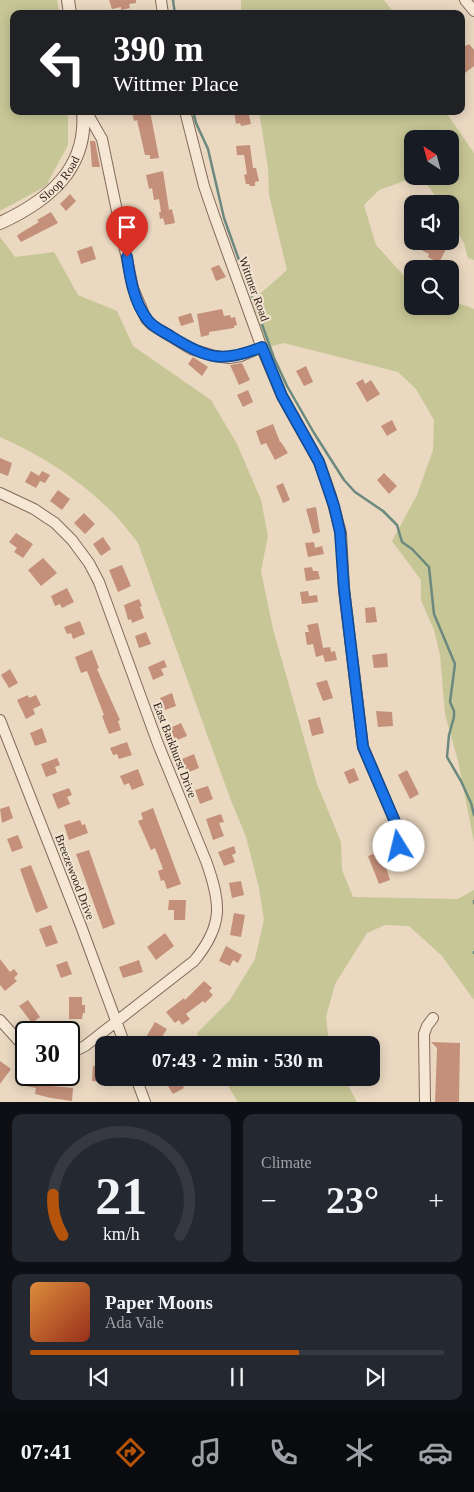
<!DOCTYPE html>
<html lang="en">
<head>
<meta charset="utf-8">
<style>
	body { margin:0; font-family:"Times New Roman",serif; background:#242831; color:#f1f3f6; height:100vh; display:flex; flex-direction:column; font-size:19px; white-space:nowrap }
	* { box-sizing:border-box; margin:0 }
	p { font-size:16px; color:#9ea1a6 }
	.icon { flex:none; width:28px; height:28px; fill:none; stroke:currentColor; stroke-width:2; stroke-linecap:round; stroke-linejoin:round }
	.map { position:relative; height:1102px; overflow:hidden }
	.sheet { display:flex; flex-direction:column; gap:12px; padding:12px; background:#0d0f14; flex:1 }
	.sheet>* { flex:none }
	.hud { position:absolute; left:10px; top:10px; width:455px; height:105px; border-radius:10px; box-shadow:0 2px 12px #0003; background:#202124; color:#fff; overflow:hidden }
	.needle { width:32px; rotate:324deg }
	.buttons { position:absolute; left:404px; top:130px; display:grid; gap:10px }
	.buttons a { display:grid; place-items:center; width:55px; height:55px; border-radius:10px; background:#171b24; box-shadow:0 2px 12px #0003; font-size:25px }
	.speed { position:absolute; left:15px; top:1021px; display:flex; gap:10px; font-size:25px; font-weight:700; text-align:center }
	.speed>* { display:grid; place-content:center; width:65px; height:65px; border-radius:50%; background:#171b24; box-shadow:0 2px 12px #0003; line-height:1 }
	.speed .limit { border:2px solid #111; border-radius:8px; background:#fff; color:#111 }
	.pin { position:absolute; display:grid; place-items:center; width:42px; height:42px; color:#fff; margin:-51px -21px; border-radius:50% 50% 50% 0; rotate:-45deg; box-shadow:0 0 5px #0007 }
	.pin .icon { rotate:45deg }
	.me { position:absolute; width:55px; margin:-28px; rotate:351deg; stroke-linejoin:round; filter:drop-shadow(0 0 4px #0008) }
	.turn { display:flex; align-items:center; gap:18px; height:105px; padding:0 20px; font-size:22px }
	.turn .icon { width:65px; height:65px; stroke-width:2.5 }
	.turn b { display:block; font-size:35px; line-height:42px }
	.big { font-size:38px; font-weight:600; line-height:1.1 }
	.sheet .tile { flex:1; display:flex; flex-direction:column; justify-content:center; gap:8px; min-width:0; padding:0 18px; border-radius:10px; background:#242831 }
	.sheet .dial { align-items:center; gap:0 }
	.dial svg { height:130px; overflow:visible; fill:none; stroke:#363941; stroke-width:7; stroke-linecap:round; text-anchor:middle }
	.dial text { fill:#f1f3f6; stroke:none }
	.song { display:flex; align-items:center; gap:15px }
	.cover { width:60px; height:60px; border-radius:8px; background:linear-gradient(135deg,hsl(30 70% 55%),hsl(10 70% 35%)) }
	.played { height:5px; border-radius:2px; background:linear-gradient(90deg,#b45309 65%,#363941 65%) }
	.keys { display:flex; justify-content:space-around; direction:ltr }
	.heat { display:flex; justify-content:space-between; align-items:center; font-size:28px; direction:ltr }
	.sheet .tiles { flex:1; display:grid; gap:12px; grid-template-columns:1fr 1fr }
	.tile:last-child { grid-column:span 2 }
	.trip { position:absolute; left:95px; top:1036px; width:285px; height:50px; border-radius:10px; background:#171b24; box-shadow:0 2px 12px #0003; font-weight:600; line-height:50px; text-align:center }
	.menu { display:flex; height:80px; justify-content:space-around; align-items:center; background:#090b0e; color:#9ea1a6 }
	.menu .icon { width:35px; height:35px }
	.menu .active { color:#b45309 }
	.menu b { font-size:22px; color:#f1f3f6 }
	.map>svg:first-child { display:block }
</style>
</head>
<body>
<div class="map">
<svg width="474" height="1102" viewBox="0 0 474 1102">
	<rect width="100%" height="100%" fill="#ead8c1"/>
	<path fill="#c7c696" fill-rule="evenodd" d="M 0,0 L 57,0 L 59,14 L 14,14 L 14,111 L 68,111 L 68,145 L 46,186 L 0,211 Z
		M 241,0 L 384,0 L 395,14 L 241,14 Z
		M 259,111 L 445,111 L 474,153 L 474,260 L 468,258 L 464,243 L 450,220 L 450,204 L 441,204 L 426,183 L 407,180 L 379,190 L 364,205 L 376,245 L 406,278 L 412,282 L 412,306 L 450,306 L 450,300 L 474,309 L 474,842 L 458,761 L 445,714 L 440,655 L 434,630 L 421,600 L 421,580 L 392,541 L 417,495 L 433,450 L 434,420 L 416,389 L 398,372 L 284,343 L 268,347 L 251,302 L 287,270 L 269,195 L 268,168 ZM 412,139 L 450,139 L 450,176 L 412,176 Z
		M 0,237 L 15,257 L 54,252 L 78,295 L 117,311 L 133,346 L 211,400 L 237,444 L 261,500 L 268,536 L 261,571 L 273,629 L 317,784 L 341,842 L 342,870 L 353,897 L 458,899 L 474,890 L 474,1000 L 442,956 L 409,926 L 385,925 L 367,933 L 335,984 L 326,1017 L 329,1045 L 203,1045 L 197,1033 L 230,1000 L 255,959 L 264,920 L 259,888 L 246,837 L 230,798 L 138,543 C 130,533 122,522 113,513 C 81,481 42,455 0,437 Z
		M 223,1078 L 344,1078 L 357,1102 L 238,1102 Z"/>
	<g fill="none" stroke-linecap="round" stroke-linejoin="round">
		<path stroke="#6b897e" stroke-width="2.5" d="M 173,0 L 175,14
			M 193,111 L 196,123 L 208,149 L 224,218 L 274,358 L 287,386 L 314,433 L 344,480 L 355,492 L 383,511 L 397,525 L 402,542 L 412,549 L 429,567 L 434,614 L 455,664 L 450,702 L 454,711 L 454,717 L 449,735 L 447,757 L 461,781 L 471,803 L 474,815
			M 474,901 L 474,903
			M 474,952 L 474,953"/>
	</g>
	<path fill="#c5907a" d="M 109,0 L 136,0 L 136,3 L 129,4 L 130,8 L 121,10 L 121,7 L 112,9 Z
		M 461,40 L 466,46 L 469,44 L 474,50 L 474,66 L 461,76 Z
		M 136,111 L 150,111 L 159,158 L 150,159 L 150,155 L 145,155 L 137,120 L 134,121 L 132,112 Z
		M 234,111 L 248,111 L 251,124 L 241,126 L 240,123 L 236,124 Z
		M 90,141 L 95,141 L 100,167 L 92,167 Z
		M 250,145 L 253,168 L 256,168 L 259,181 L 255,182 L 255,186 L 250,186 L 249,184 L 246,184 L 244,175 L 247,174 L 244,155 L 237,155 L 236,146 Z
		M 163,171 L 169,210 L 172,209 L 175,223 L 165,225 L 163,218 L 160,219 L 159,212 L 161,212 L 159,199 L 154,200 L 152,188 L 149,189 L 146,175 Z
		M 70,194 L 76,201 L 66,211 L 60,204 Z
		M 51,212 L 58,223 L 21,242 L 17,236 L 19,234 L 39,222 L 37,220 Z
		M 418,241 L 431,241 L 446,249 L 439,263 L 428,257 L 429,254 L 415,247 Z
		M 92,246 L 96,259 L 81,264 L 77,251 Z
		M 219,265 L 226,277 L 216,281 L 211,268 Z
		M 222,309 L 224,316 L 230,315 L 231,318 L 235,317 L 237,325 L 234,326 L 234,328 L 209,332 L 209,335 L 201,337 L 197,314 Z
		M 191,313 L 194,322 L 181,326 L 178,317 Z
		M 193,357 L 208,367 L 202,376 L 188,364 Z
		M 242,363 L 250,380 L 239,385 L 230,365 Z
		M 306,366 L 313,382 L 304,386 L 296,371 Z
		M 363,379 L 365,384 L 371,380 L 380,394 L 367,402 L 356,383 Z
		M 248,390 L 253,402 L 243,407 L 237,395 Z
		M 392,420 L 397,430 L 387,436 L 381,426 Z
		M 273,424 L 280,442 L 281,442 L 288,453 L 275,460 L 266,443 L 261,445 L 256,431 Z
		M 0,458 L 12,463 L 8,476 L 0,473 Z
		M 31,471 L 39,476 L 42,471 L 50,475 L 45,483 L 40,481 L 36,488 L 25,482 Z
		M 384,473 L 397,486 L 389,494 L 377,480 Z
		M 283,483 L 290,500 L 283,503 L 276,486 Z
		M 58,490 L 70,499 L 62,510 L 50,501 Z
		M 316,507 L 320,532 L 313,534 L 306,509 Z
		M 84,513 L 95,524 L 85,534 L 74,523 Z
		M 16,533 L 33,544 L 23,558 L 14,552 L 17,548 L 9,542 Z
		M 103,537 L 111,549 L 101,556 L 93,544 Z
		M 314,542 L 315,548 L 322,546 L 324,554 L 308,557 L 305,543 Z
		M 43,558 L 57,573 L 41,586 L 28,570 Z
		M 122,565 L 131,586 L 118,592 L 109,570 Z
		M 312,567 L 313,571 L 318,571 L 320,579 L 306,581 L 304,568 Z
		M 67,588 L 74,602 L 62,608 L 60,604 L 55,606 L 51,596 Z
		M 308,591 L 309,596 L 317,595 L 318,602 L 302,604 L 300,592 Z
		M 139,599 L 142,606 L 140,607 L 144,618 L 132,623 L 131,619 L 128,620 L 124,605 Z
		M 375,607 L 377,622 L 366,623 L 365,608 Z
		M 80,621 L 85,634 L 73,639 L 71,633 L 67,634 L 64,627 Z
		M 318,623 L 323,648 L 330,647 L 331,652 L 335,651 L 337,660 L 325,662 L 323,655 L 316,657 L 313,644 L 307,645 L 305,632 L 309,632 L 307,625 Z
		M 146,632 L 151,644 L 139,648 L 135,636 Z
		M 92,650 L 99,668 L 97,669 L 120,720 L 118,721 L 121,730 L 109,734 L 102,716 L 104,715 L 87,671 L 81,673 L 75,657 Z
		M 387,653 L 388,667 L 374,668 L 372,655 Z
		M 164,660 L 167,667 L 161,669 L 164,675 L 153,680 L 148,667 Z
		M 10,669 L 18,683 L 9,688 L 1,675 Z
		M 327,680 L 333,698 L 323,701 L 316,683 Z
		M 172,693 L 176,706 L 165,710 L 160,698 Z
		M 28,695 L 29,698 L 36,695 L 41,705 L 33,709 L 35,714 L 26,719 L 17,700 Z
		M 376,711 L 392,712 L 393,726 L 378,727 Z
		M 320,717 L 324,733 L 312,736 L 308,720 Z
		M 181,723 L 187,736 L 175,741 L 170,728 Z
		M 42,728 L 47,742 L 35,746 L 30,733 Z
		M 127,742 L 132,755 L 119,759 L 117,754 L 113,755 L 110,748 Z
		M 194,754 L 199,768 L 187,773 L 182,759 Z
		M 57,758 L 60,765 L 55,767 L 57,773 L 46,777 L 41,764 Z
		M 354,768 L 359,780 L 349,784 L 344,772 Z
		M 138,769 L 144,785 L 132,790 L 129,783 L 124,785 L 120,776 Z
		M 407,770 L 419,794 L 410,799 L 398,775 Z
		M 208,786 L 213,799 L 200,804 L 195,790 Z
		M 69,788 L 72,795 L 67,797 L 70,804 L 58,809 L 52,794 Z
		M 9,806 L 13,818 L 2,823 L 0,809 Z
		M 153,808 L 181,884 L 167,889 L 164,880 L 161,881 L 158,871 L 163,869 L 155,848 L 151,850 L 138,821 L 143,819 L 141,813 Z
		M 221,814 L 224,822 L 219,823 L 224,836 L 213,840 L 206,819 Z
		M 80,820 L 82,825 L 85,824 L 88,833 L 69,840 L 64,825 Z
		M 18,835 L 23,848 L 12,852 L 7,839 Z
		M 234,846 L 236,853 L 232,855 L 235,862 L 224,866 L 218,852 Z
		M 89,850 L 115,924 L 103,929 L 76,854 Z
		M 381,851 L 390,880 L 379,884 L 368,856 Z
		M 31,865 L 48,908 L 36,913 L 20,869 Z
		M 241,881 L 244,895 L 232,898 L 229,883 Z
		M 169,900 L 186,900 L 185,920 L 174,920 L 174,910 L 168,910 Z
		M 234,913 L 245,915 L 241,937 L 230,935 Z
		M 51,925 L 58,943 L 46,947 L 39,929 Z
		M 165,933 L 174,946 L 156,960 L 147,947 Z
		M 226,946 L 242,955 L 238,963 L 233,960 L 230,966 L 219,961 Z
		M 0,959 L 10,972 L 14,969 L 18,974 L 14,978 L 17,981 L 5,991 L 0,985 Z
		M 139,960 L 143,972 L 123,978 L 119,967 Z
		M 67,961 L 72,974 L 61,978 L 56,965 Z
		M 204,981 L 212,988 L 209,991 L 213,995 L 205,1003 L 203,1001 L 186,1014 L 190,1019 L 182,1025 L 179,1020 L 175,1023 L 166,1012 L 184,998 L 185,1000 Z
		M 69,997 L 82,997 L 82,1005 L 85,1005 L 85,1013 L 83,1013 L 82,1019 L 69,1019 Z
		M 28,1000 L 40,1017 L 32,1023 L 19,1006 Z
		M 155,1022 L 167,1029 L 161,1038 L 159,1037 L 154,1045 L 145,1039 Z
		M 431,1042 L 460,1043 L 459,1102 L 435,1102 L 437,1048 Z
		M 0,1061 L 11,1069 L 0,1084 Z
		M 93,1066 L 104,1067 L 104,1082 L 92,1081 Z
		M 24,1073 L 42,1077 L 41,1085 L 73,1088 L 72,1101 L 51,1098 L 35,1094 L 36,1088 L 21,1085 Z
		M 163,1078 L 178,1078 L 184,1088 L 173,1094 Z"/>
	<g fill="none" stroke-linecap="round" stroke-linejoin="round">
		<g stroke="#826a5a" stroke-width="12">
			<path id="minor" d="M 161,0 L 163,14
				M 465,0 L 474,11
				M 86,111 L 102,139 L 133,288 L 146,319 L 152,325 L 191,349 L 215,356 L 229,358 L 241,356 L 262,347
				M 185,111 L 204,186 L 215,218 L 263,351 L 282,396 L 319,462 L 331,496 L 341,533 L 344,589 L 363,747 L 396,824 L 399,846
				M 0,493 L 34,509 L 55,523 L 72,540 L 89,563 L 99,582 L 158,744 L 206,861 C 221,903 224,925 194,961 L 85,1046 L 69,1054
				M 0,720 L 81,926 L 125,1045
				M 0,1020 L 26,1049
				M 136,1078 L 145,1102
				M 425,1102 L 424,1034 L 427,1026 L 433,1018"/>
		</g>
		<g stroke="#826a5a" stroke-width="14">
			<g id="tertiary">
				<path d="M 68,0 L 70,14"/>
				<path id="s1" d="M 0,223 C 48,201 88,169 83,111"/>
			</g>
		</g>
		<use href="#minor" stroke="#f5e7d3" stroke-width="10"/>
		<use href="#tertiary" stroke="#f5e7d3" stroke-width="12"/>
	</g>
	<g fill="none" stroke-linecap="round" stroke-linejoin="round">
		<g stroke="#114b97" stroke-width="12">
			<path id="route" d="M 127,257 C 130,278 134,302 147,319 C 153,328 163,331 172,337 C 208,359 222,363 262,347 L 282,396 L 319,462 L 334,506 L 340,532 L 344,589 L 363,747 L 396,824 L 399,846"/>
		</g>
		<use href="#route" stroke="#1a73e8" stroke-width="9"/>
	</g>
	<g text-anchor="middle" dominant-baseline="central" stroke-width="4" stroke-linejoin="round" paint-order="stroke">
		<g font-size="12" fill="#33251d" stroke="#f2e4d0">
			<text stroke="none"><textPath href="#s1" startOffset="75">Sloop Road</textPath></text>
			<text transform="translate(254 289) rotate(70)">Wittmer Road</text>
			<text transform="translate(175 750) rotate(69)">East Barkhurst Drive</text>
			<text transform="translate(75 877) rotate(69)">Breezewood Drive</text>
		</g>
	</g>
</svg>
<div class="buttons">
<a><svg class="needle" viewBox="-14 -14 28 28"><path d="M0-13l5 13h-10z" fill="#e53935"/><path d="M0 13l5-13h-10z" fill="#9ea1a6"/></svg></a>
<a><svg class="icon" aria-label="sound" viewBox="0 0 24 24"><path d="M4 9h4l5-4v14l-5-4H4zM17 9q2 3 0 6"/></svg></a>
<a><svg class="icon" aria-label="search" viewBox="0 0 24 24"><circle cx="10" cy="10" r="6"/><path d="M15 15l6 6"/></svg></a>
</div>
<div class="speed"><div class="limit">30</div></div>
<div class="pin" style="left:127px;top:257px;background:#d93025"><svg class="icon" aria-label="arrive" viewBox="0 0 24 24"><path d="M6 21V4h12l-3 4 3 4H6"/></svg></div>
<svg class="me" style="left:399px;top:846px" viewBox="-20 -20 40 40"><circle r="19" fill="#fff"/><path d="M0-13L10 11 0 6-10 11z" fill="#1a73e8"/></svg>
<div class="trip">07:43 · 2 min · 530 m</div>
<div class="hud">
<div class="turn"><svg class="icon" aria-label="left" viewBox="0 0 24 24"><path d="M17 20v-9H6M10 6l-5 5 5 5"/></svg><div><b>390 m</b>Wittmer Place</div></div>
</div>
</div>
<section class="sheet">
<div class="tiles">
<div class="tile dial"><svg viewBox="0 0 100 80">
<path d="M14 69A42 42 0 1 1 86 69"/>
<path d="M14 69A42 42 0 0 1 8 44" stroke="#b45309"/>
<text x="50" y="56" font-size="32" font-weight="700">21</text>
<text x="50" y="72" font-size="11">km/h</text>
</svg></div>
<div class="tile"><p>Climate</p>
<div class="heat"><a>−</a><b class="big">23°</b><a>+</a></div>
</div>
<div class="tile">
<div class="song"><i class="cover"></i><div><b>Paper Moons</b><p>Ada Vale</p></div></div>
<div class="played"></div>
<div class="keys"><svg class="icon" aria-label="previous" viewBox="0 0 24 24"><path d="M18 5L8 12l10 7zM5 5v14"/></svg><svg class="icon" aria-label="pause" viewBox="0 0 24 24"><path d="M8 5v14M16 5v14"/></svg><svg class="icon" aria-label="next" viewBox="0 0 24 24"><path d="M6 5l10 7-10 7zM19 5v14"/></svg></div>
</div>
</div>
</section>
<nav class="menu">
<b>07:41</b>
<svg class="icon active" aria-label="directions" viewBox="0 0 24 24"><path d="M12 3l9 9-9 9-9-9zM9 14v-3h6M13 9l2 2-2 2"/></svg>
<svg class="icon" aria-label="music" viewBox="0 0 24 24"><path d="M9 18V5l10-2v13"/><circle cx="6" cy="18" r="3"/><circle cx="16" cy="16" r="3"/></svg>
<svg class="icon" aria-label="phone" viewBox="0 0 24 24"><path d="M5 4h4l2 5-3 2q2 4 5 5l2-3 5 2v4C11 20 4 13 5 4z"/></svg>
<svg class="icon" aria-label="climate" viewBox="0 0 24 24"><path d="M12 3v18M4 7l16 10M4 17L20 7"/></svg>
<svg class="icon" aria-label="car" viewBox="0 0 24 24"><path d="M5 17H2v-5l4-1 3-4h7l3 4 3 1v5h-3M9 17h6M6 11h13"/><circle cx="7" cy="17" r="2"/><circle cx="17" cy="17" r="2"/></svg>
</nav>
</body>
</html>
